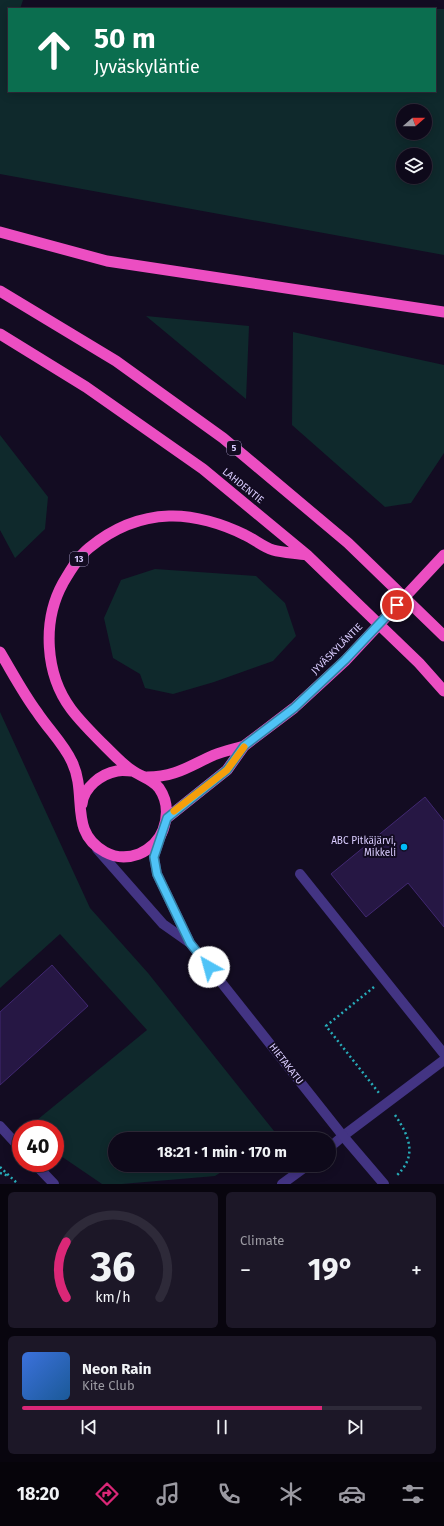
<!DOCTYPE html>
<html lang="en">
<head>
<meta charset="utf-8">
<style>
	body { margin:0; font-family:"Fira Sans",sans-serif; background:#1c1727; color:#f1f3f6; height:100vh; display:flex; flex-direction:column; font-size:15px; white-space:nowrap }
	* { box-sizing:border-box; margin:0 }
	p { font-size:13px; color:#9b9aa2 }
	.icon { flex:none; width:22px; height:22px; fill:none; stroke:currentColor; stroke-width:2; stroke-linecap:round; stroke-linejoin:round }
	.map { position:relative; height:1184px; overflow:hidden }
	.panel { display:flex; flex-direction:column; gap:8px; padding:8px; background:#08050e; flex:1 }
	.panel>* { flex:none }
	.top-card { position:absolute; left:8px; top:8px; width:428px; height:84px; border-radius:0px; box-shadow:0 2px 10px #0003,0 0 0 1px #2e2a39; background:#0b6e4f; color:#fff; overflow:hidden }
	.needle { width:26px; rotate:70deg }
	.fabs { position:absolute; left:396px; top:104px; display:grid; gap:8px }
	.fabs a { display:grid; place-items:center; width:36px; height:36px; border-radius:50%; background:#0e091a; box-shadow:0 2px 10px #0003,0 0 0 1px #2e2a39; font-size:20px }
	.speed { position:absolute; left:12px; top:1120px; display:flex; gap:8px; font-size:20px; font-weight:700; text-align:center }
	.speed>* { display:grid; place-content:center; width:52px; height:52px; border-radius:50%; background:#0e091a; box-shadow:0 2px 10px #0003,0 0 0 1px #2e2a39; line-height:1 }
	.speed .limit { border:6px solid #d22; background:#fff; color:#111 }
	.pin { position:absolute; display:grid; place-items:center; width:34px; height:34px; color:#fff; margin:-17px; border:2px solid #fff; border-radius:50%; box-shadow:0 1px 4px #0007 }
	.me { position:absolute; width:44px; margin:-22px; rotate:322deg; stroke-linejoin:round; filter:drop-shadow(0 0 3px #0008) }
	.turn { display:flex; align-items:center; gap:14px; height:84px; padding:0 20px; font-size:18px }
	.turn .icon { width:52px; height:52px; stroke-width:2.5 }
	.turn b { display:block; font-size:28px; line-height:34px }
	.big { font-size:30px; font-weight:700; line-height:1.1 }
	.panel .tile { flex:1; display:flex; flex-direction:column; justify-content:center; gap:6px; min-width:0; padding:0 14px; border-radius:6px; background:#1c1727 }
	.panel .dial { align-items:center; gap:0 }
	.dial svg { height:104px; overflow:visible; fill:none; stroke:#2e2a39; stroke-width:7; stroke-linecap:round; text-anchor:middle }
	.dial text { fill:#f1f3f6; stroke:none }
	.song { display:flex; align-items:center; gap:12px }
	.cover { width:48px; height:48px; border-radius:6px; background:linear-gradient(135deg,hsl(220 70% 55%),hsl(210 70% 35%)) }
	.played { height:4px; border-radius:2px; background:linear-gradient(90deg,#db2777 75%,#2e2a39 75%) }
	.keys { display:flex; justify-content:space-around; direction:ltr }
	.heat { display:flex; justify-content:space-between; align-items:center; font-size:22px; direction:ltr }
	.panel .tiles { flex:1; display:grid; gap:8px; grid-template-columns:1fr 1fr }
	.tile:last-child { grid-column:span 2 }
	.trip { position:absolute; left:108px; top:1132px; width:228px; height:40px; border-radius:20px; background:#0e091a; box-shadow:0 2px 10px #0003,0 0 0 1px #2e2a39; font-weight:700; line-height:40px; text-align:center }
	.tabs { display:flex; height:64px; justify-content:space-around; align-items:center; background:#06040a; color:#9b9aa2 }
	.tabs .icon { width:28px; height:28px }
	.tabs .on { color:#db2777 }
	.tabs b { font-size:18px; color:#f1f3f6 }
	.map>svg:first-child { display:block }
</style>
</head>
<body>
<div class="map">
<svg width="444" height="1184" viewBox="0 0 444 1184">
	<rect width="100%" height="100%" fill="#130c22"/>
	<path fill="#0f292c" fill-rule="evenodd" d="M 0,0 L 23,0 L 20,9 L 9,9 L 9,91 L 435,91 L 435,9 L 433,9 L 444,9 L 444,255 L 0,174 ZM 403,111 L 425,111 L 425,133 L 403,133 ZM 403,155 L 425,155 L 425,177 L 403,177 Z
		M 146,316 L 249,326 L 246,400 L 246,399 Z
		M 293,332 L 444,365 L 444,453 L 411,503 L 385,507 L 292,425 Z
		M 0,435 L 48,497 L 45,529 L 15,558 L 0,530 Z
		M 155,569 L 256,576 L 285,603 L 296,636 L 273,661 L 214,682 L 173,694 L 145,688 L 140,674 L 113,658 L 104,618 L 121,580 Z
		M 0,712 L 90,908 L 148,973 L 278,1136 L 274,1139 L 115,1139 L 115,1165 L 232,1165 L 215,1176 L 122,1184 L 102,1184 L 55,1152 L 55,1129 L 26,1129 L 147,1030 L 60,934 L 0,988 Z"/>
	<path fill="#261744" stroke="#412871" d="M 425,797 L 444,821 L 444,927 L 408,883 L 366,917 L 331,874 Z
		M 52,965 L 88,1006 L 0,1085 L 0,1012 Z"/>
	<g fill="none" stroke-linecap="round" stroke-linejoin="round">
		<path stroke="#27acb9" stroke-width="2.5" stroke-dasharray="2 3" stroke-linecap="butt" d="M 374,987 L 326,1026 L 379,1093
			M 395,1115 C 410,1137 418,1157 395,1177
			M 0,1167 L 18,1184
			M 0,1173 L 9,1176"/>
		<path stroke="#433483" stroke-width="10" d="M 300,874 L 444,1054
			M 343,1136 L 444,1060"/>
		<path stroke="#433483" stroke-width="10" d="M 0,1126 L 21,1149
			M 329,1148 L 343,1136
			M 34,1163 L 54,1184
			M 282,1184 L 308,1165"/>
		<path stroke="#433483" stroke-width="10" d="M 161,836 L 154,857 L 157,874 L 190,943 L 343,1136 L 384,1184
			M 97,849 L 163,924 L 190,943"/>
		<path stroke="#ec4ec2" stroke-width="11" d="M 0,232 L 107,261 L 444,312
			M 0,291 L 116,361 L 223,438 L 348,543 L 444,636
			M 0,334 L 86,387 L 203,469 L 307,555 L 419,663 L 444,691
			M 0,652 C 12,672 23,693 37,712 C 48,729 64,744 72,762 C 88,795 68,832 105,852 C 116,858 128,858 139,854 C 150,849 159,841 163,830 C 168,816 168,801 159,788 C 152,779 142,777 133,771 C 126,767 119,760 113,754 C 99,740 83,725 71,709 C 45,674 42,621 63,583 C 70,571 78,557 89,548 C 112,529 139,517 169,516 C 194,515 223,524 245,535 C 254,539 263,547 273,550 C 283,553 296,553 307,555
			M 147,777 C 176,777 189,766 214,755 C 224,751 234,749 244,746
			M 82,804 C 84,787 101,774 117,771 C 122,770 128,771 133,771
			M 167,818 L 227,770 L 244,746 L 294,708 L 345,661 L 444,555"/>
	</g>
	<g fill="none" stroke-linecap="round" stroke-linejoin="round">
		<g stroke="#337fa1" stroke-width="10">
			<path id="route" d="M 209,967 L 190,943 L 157,874 L 154,857 L 167,818 L 227,770 L 244,746 L 294,708 L 345,660 L 397,605"/>
		</g>
		<use href="#route" stroke="#4fc3f7" stroke-width="7"/>
		<path stroke="#f59e0b" stroke-width="7" d="M 174,811 L 227,770 L 244,747"/>
	</g>
	<circle fill="#00bbf8" stroke="#130c22" stroke-width="1.5" cx="404" cy="847" r="4"/>
	<g text-anchor="middle" dominant-baseline="central" stroke-width="4" stroke-linejoin="round" paint-order="stroke">
		<g fill="#130c22" stroke="#9e93bd" stroke-width="1">
			<rect x="227" y="441" width="14" height="14" rx="3"/>
			<rect x="70" y="552" width="18" height="14" rx="3"/>
		</g>
		<g font-size="9" font-weight="bold" fill="#dacdff">
			<text x="234" y="448">5</text>
			<text x="79" y="559">13</text>
		</g>
		<g font-size="10" fill="#dacdff" stroke="#130c22">
			<text transform="translate(243 486) rotate(39)">LAHDENTIE</text>
			<text transform="translate(337 649) rotate(-45)">JYVÄSKYLÄNTIE</text>
			<text transform="translate(286 1064) rotate(52)">HIETAKATU</text>
		</g>
		<g font-size="10" fill="#dacdff" stroke="#130c22" text-anchor="end">
			<text x="396" y="841">ABC Pitkäjärvi,<tspan x="396" dy="12">Mikkeli</tspan></text>
		</g>
	</g>
</svg>
<div class="fabs">
<a><svg class="needle" viewBox="-14 -14 28 28"><path d="M0-13l5 13h-10z" fill="#e53935"/><path d="M0 13l5-13h-10z" fill="#9b9aa2"/></svg></a>
<a><svg class="icon" aria-label="layers" viewBox="0 0 24 24"><path d="M12 4l9 5-9 5-9-5zM3 14l9 5 9-5"/></svg></a>
</div>
<div class="speed"><div class="limit">40</div></div>
<div class="pin" style="left:397px;top:605px;background:#d93025"><svg class="icon" aria-label="arrive" viewBox="0 0 24 24"><path d="M6 21V4h12l-3 4 3 4H6"/></svg></div>
<svg class="me" style="left:209px;top:967px" viewBox="-20 -20 40 40"><circle r="19" fill="#fff"/><path d="M0-13L10 11 0 6-10 11z" fill="#4fc3f7"/></svg>
<div class="trip">18:21 · 1 min · 170 m</div>
<div class="top-card">
<div class="turn"><svg class="icon" aria-label="ahead" viewBox="0 0 24 24"><path d="M12 20V5M6 11l6-6 6 6"/></svg><div><b>50 m</b>Jyväskyläntie</div></div>
</div>
</div>
<section class="panel">
<div class="tiles">
<div class="tile dial"><svg viewBox="0 0 100 80">
<path d="M14 69A42 42 0 1 1 86 69"/>
<path d="M14 69A42 42 0 0 1 14 26" stroke="#db2777"/>
<text x="50" y="56" font-size="32" font-weight="700">36</text>
<text x="50" y="72" font-size="11">km/h</text>
</svg></div>
<div class="tile"><p>Climate</p>
<div class="heat"><a>−</a><b class="big">19°</b><a>+</a></div>
</div>
<div class="tile">
<div class="song"><i class="cover"></i><div><b>Neon Rain</b><p>Kite Club</p></div></div>
<div class="played"></div>
<div class="keys"><svg class="icon" aria-label="previous" viewBox="0 0 24 24"><path d="M18 5L8 12l10 7zM5 5v14"/></svg><svg class="icon" aria-label="pause" viewBox="0 0 24 24"><path d="M8 5v14M16 5v14"/></svg><svg class="icon" aria-label="next" viewBox="0 0 24 24"><path d="M6 5l10 7-10 7zM19 5v14"/></svg></div>
</div>
</div>
</section>
<nav class="tabs">
<b>18:20</b>
<svg class="icon on" aria-label="directions" viewBox="0 0 24 24"><path d="M12 3l9 9-9 9-9-9zM9 14v-3h6M13 9l2 2-2 2"/></svg>
<svg class="icon" aria-label="music" viewBox="0 0 24 24"><path d="M9 18V5l10-2v13"/><circle cx="6" cy="18" r="3"/><circle cx="16" cy="16" r="3"/></svg>
<svg class="icon" aria-label="phone" viewBox="0 0 24 24"><path d="M5 4h4l2 5-3 2q2 4 5 5l2-3 5 2v4C11 20 4 13 5 4z"/></svg>
<svg class="icon" aria-label="climate" viewBox="0 0 24 24"><path d="M12 3v18M4 7l16 10M4 17L20 7"/></svg>
<svg class="icon" aria-label="car" viewBox="0 0 24 24"><path d="M5 17H2v-5l4-1 3-4h7l3 4 3 1v5h-3M9 17h6M6 11h13"/><circle cx="7" cy="17" r="2"/><circle cx="17" cy="17" r="2"/></svg>
<svg class="icon" aria-label="filters" viewBox="0 0 24 24"><path d="M4 7h16M4 17h16"/><circle cx="9" cy="7" r="2"/><circle cx="15" cy="17" r="2"/></svg>
</nav>
</body>
</html>
